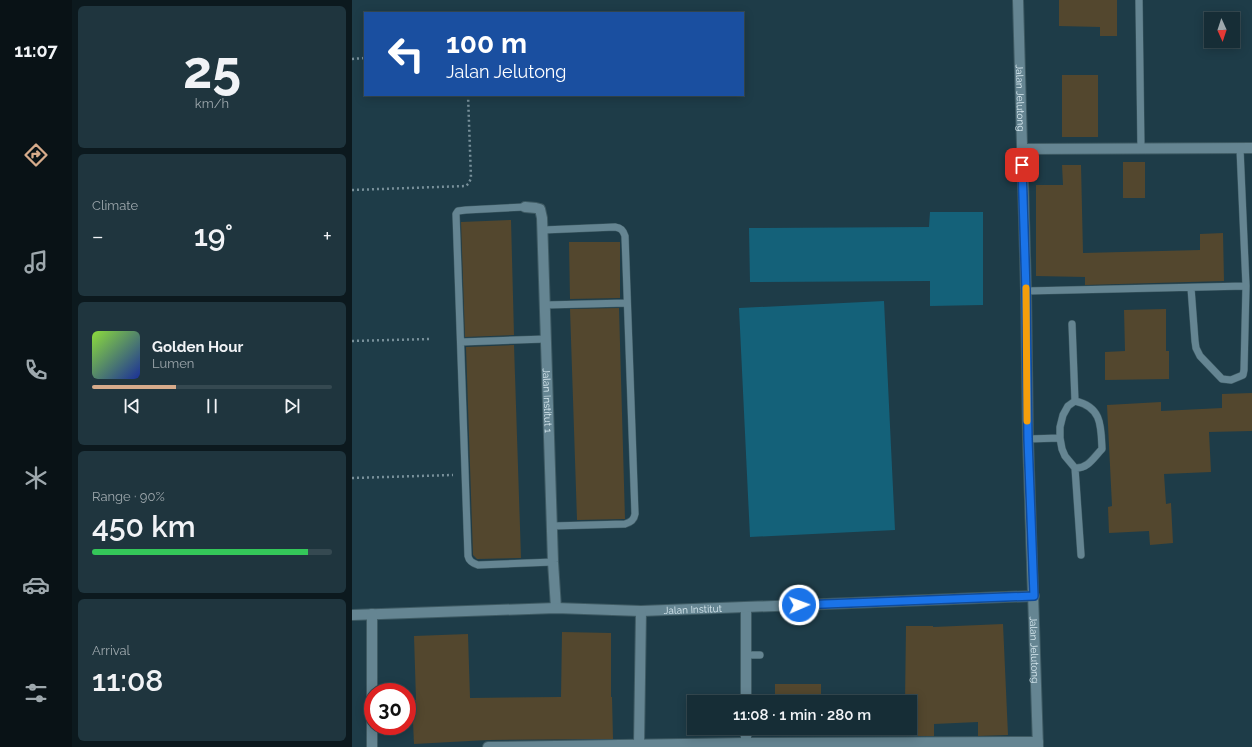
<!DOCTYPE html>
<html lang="en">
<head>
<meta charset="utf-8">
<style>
	body { margin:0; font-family:Raleway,sans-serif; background:#1f353e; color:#f1f3f6; height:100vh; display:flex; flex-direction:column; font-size:15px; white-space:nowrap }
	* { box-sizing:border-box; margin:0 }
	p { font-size:13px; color:#9ea8ad }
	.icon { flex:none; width:22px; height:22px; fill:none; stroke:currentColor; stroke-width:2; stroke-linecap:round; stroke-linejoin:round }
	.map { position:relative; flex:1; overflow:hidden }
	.drawer { display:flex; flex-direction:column; gap:6px; padding:6px; background:#0c191e; width:280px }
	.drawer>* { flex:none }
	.guide { position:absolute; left:12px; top:12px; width:380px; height:84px; border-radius:0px; box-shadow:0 2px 10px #0003,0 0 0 1px #354951; background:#1a4fa0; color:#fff; overflow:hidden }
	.needle { width:26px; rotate:177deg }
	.controls { position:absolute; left:852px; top:12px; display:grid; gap:8px }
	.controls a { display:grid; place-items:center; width:36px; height:36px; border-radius:0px; background:#162d36; box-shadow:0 2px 10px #0003,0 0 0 1px #354951; font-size:20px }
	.speed { position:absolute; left:12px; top:683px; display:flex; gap:8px; font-size:20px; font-weight:700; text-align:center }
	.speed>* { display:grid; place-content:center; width:52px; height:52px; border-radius:50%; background:#162d36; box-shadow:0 2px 10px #0003,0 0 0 1px #354951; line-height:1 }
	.speed .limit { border:6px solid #d22; background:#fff; color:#111 }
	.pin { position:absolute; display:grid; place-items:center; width:34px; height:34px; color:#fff; margin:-17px; border-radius:8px; box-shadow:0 2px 6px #0006 }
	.me { position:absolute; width:44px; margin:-22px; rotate:88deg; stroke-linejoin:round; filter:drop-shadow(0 0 3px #0008) }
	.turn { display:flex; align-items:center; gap:14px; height:84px; padding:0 16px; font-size:18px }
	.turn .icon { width:52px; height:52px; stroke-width:2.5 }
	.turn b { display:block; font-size:28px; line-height:34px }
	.big { font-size:30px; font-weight:600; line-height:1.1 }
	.drawer .widget { flex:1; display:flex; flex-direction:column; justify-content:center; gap:6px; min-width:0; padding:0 14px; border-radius:6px; background:#1f353e }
	.drawer .dial { align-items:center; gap:0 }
	.dial b { font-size:52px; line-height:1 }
	.song { display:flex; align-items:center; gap:12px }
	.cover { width:48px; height:48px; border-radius:6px; background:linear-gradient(135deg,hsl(90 70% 55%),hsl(230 70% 35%)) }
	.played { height:4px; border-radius:2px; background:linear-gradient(90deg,#d6ab8b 35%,#354951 35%) }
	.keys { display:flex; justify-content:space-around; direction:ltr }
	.heat { display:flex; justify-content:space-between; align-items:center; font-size:22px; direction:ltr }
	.charge { height:6px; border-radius:3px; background:linear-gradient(90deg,#34c759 90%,#354951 0) }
	.trip { position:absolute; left:335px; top:695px; width:230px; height:40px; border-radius:0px; background:#162d36; box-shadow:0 2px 10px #0003,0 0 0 1px #354951; font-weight:600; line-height:40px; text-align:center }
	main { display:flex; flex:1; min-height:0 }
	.dock { display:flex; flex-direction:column; width:72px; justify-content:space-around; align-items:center; background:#091216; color:#9ea8ad }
	.dock .icon { width:28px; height:28px }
	.dock .on { color:#d6ab8b }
	.dock b { font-size:18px; color:#f1f3f6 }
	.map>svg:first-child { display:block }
</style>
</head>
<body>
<main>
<nav class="dock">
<b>11:07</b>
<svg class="icon on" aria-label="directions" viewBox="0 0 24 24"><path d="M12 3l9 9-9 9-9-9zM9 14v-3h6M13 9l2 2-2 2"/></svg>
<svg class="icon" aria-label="music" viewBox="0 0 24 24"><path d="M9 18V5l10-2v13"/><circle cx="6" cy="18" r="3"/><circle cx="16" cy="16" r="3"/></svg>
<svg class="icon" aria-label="phone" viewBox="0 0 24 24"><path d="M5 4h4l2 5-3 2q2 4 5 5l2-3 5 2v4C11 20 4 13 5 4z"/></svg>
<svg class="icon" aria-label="climate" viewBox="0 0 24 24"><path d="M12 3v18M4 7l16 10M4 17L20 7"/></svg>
<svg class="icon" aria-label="car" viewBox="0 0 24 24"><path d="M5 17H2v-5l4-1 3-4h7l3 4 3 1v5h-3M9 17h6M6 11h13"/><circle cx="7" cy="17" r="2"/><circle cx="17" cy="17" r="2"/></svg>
<svg class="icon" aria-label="filters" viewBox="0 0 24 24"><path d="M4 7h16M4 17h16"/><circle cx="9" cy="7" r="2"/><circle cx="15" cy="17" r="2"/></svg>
</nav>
<section class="drawer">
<div class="widget dial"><b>25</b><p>km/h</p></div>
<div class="widget"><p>Climate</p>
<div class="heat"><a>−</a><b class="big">19°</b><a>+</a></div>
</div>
<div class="widget">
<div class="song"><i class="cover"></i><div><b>Golden Hour</b><p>Lumen</p></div></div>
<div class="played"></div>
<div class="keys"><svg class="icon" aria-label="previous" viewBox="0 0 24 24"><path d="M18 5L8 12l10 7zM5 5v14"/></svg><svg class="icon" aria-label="pause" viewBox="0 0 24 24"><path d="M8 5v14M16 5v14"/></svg><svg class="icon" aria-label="next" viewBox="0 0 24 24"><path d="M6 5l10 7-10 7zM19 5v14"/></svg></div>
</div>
<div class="widget"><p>Range · 90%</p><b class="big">450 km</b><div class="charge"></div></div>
<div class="widget"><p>Arrival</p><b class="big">11:08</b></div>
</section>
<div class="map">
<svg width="900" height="747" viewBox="0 0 900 747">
	<rect width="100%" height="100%" fill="#1e3c48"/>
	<path fill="#146179" d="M 578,212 L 631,212 L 631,305 L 578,306 L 578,281 L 398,282 L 397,228 L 577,227 Z
		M 532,301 L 543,530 L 398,537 L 387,308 Z"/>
	<path fill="#53472e" d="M 707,0 L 765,0 L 765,36 L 748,36 L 748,27 L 707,26 Z
		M 710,75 L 746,75 L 746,137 L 710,137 Z
		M 771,162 L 793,162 L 793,198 L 771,198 Z
		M 710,165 L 729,165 L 731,253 L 848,250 L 848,234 L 871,233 L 872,281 L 733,285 L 733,277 L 684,276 L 684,185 L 711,185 Z
		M 159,220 L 162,335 L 113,337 L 109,222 Z
		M 217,242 L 268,242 L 268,298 L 218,299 Z
		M 267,308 L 273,519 L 225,520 L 218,309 Z
		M 814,309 L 814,351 L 817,351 L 817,379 L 753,380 L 753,352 L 773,351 L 772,310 Z
		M 162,345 L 169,558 L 125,559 L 121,555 L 114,347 Z
		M 900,393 L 900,431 L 857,432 L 859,472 L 812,474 L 814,504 L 819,503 L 821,543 L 798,545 L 797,531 L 757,533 L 756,507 L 760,506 L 755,405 L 809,402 L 809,411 L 870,408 L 870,394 Z
		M 651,624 L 656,735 L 626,736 L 626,722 L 582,724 L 582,736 L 558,736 L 558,702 L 553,702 L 554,626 L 581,626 L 581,627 Z
		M 210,632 L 259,633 L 259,697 L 260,697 L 261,739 L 136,740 L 62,744 L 60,700 L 64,700 L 62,636 L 116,634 L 118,698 L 209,697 Z
		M 423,684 L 469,684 L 469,702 L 423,702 Z"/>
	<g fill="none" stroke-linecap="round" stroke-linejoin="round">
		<g stroke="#3e5a63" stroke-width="8">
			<path id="service" d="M 787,0 L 789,149
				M 173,207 L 114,210 L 106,211 L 104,214 L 116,556 C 117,561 120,563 126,565 L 201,562
				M 191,230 L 263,227 C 269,228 271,230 273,236 L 283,514 C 282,520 279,522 273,524 L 200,526
				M 839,288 L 843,341 L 844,348 L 848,356 L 870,379 L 879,380 L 891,375 L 892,370 L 894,286 L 888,149
				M 674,291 L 894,286
				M 193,305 L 275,303
				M 720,324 L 723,401 L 716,406 L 711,415 L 708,427 L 708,438 L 710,449 L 713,456 L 723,468 L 729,555
				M 109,342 L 194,339
				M 723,401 C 750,407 749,426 750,449 C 742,457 736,469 723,468
				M 676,439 L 708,438
				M 394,655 L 408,655"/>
		</g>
		<g stroke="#3e5a63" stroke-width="12">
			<g id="minor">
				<path id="s1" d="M 666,0 L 674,291 L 676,439 L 686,747"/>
				<path d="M 670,149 L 900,148"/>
				<path id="s2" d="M 173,207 L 184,208 L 188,209 L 190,218 L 201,562 L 204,608"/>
				<path d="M 394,607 L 394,702"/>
				<path id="s3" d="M 0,615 L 204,608 L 289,611 L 682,596"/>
				<path d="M 394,743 L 394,728"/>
				<path d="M 287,745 L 289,611"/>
				<path d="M 20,747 L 20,614"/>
				<path d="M 136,747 L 394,743 L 686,742"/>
			</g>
		</g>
		<path stroke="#78909a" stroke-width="2.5" stroke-dasharray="2 3" stroke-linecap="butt" d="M 0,59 L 13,58
			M 0,190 L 114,186 L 117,183 L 119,178 L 116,95
			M 0,341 L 77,339
			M 0,478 L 101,475"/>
		<use href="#service" stroke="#658592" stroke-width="7"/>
		<use href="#minor" stroke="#658592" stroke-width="10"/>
	</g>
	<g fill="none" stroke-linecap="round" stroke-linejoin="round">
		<g stroke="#114b97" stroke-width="10">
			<path id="route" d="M 447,605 L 682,596 L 676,439 L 674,291 L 670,165"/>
		</g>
		<use href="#route" stroke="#1a73e8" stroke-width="7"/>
		<path stroke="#f59e0b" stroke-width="7" d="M 674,288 L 675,421"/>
	</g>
	<g text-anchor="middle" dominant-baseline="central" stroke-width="4" stroke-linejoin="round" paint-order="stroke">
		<g font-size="10" fill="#d7e8ef" stroke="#1e3c48">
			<text stroke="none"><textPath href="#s1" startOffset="98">Jalan Jelutong</textPath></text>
			<text stroke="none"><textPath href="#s2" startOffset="207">Jalan Institut 1</textPath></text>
			<text stroke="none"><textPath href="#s3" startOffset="341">Jalan Institut</textPath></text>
			<text stroke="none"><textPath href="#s1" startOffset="650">Jalan Jelutong</textPath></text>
		</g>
	</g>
</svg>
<div class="controls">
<a><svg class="needle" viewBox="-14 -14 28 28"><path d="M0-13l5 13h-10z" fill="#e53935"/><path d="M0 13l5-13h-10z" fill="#9ea8ad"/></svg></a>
</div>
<div class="speed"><div class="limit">30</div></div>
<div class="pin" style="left:670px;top:165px;background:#d93025"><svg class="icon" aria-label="arrive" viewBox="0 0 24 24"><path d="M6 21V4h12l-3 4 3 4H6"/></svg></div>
<svg class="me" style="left:447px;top:605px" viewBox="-20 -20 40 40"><circle r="17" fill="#1a73e8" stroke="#fff" stroke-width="3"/><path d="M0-11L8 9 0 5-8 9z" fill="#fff"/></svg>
<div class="trip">11:08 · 1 min · 280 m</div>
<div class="guide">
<div class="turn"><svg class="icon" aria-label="left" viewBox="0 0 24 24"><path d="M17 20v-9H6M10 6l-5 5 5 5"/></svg><div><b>100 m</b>Jalan Jelutong</div></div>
</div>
</div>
</main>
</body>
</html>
